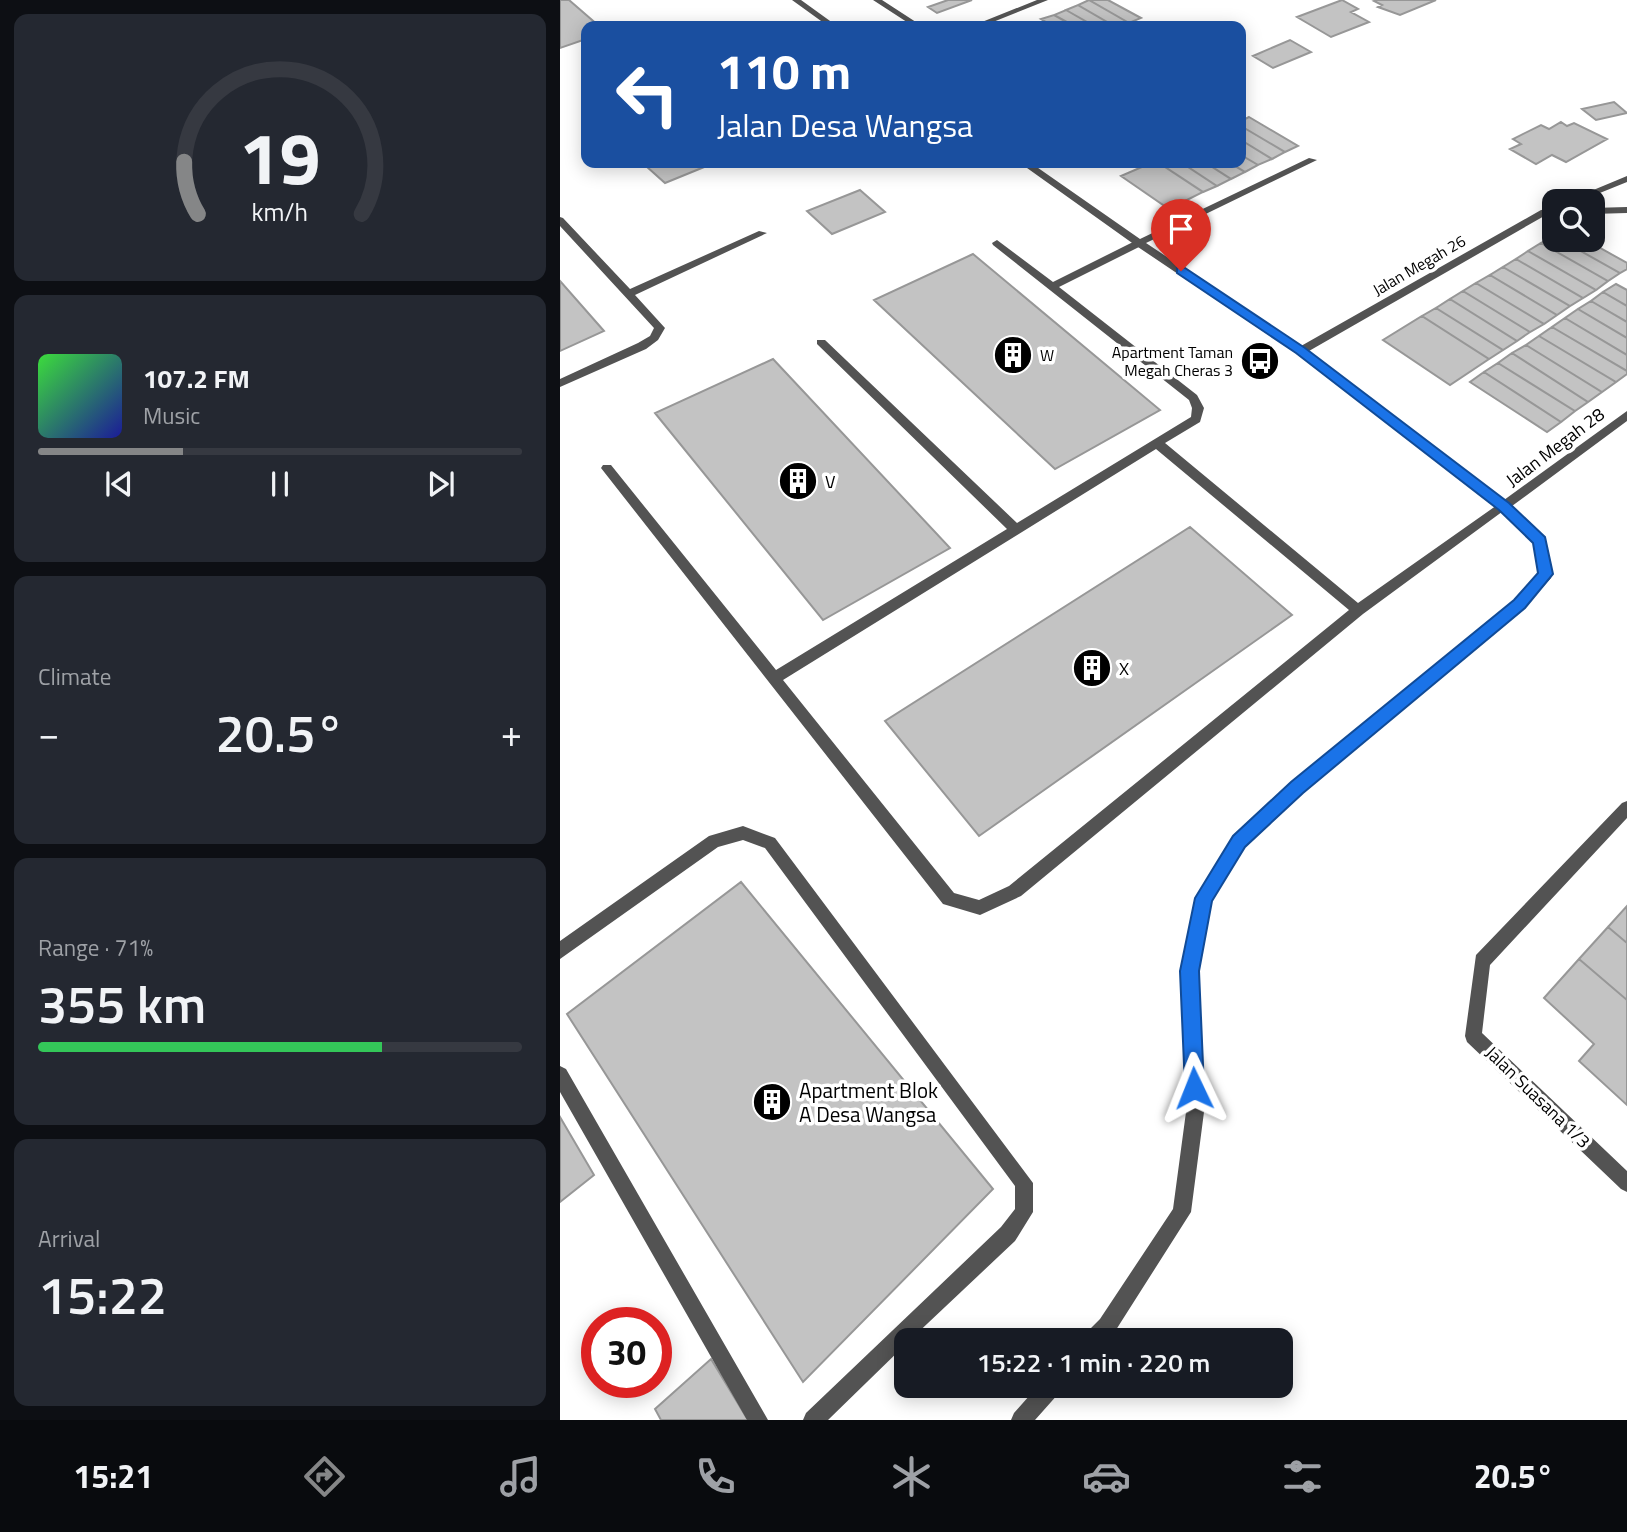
<!DOCTYPE html>
<html lang="en">
<head>
<meta charset="utf-8">
<style>
	body { margin:0; font-family:"Titillium Web",sans-serif; background:#242831; color:#f1f3f6; height:100vh; display:flex; flex-direction:column; font-size:26px; white-space:nowrap }
	* { box-sizing:border-box; margin:0 }
	p { font-size:23px; color:#9ea1a6 }
	.icon { flex:none; width:38px; height:38px; fill:none; stroke:currentColor; stroke-width:2; stroke-linecap:round; stroke-linejoin:round }
	.map { position:relative; flex:1; overflow:hidden }
	.side { display:flex; flex-direction:column; gap:14px; padding:14px; background:#0d0f14; width:560px }
	.side>* { flex:none }
	.top-card { position:absolute; left:21px; top:21px; width:665px; height:147px; border-radius:14px; box-shadow:0 4px 18px #0003; background:#1a4fa0; color:#fff; overflow:hidden }
	.fabs { position:absolute; left:982px; top:189px; display:grid; gap:14px }
	.fabs a { display:grid; place-items:center; width:63px; height:63px; border-radius:14px; background:#171b24; box-shadow:0 4px 18px #0003; font-size:35px }
	.speed { position:absolute; left:21px; top:1307px; display:flex; gap:14px; font-size:35px; font-weight:700; text-align:center }
	.speed>* { display:grid; place-content:center; width:91px; height:91px; border-radius:50%; background:#171b24; box-shadow:0 4px 18px #0003; line-height:1 }
	.speed .limit { border:10px solid #d22; background:#fff; color:#111 }
	.pin { position:absolute; display:grid; place-items:center; width:60px; height:60px; color:#fff; margin:-72px -30px; border-radius:50% 50% 50% 0; rotate:-45deg; box-shadow:0 0 7px #0007 }
	.pin .icon { rotate:45deg }
	.me { position:absolute; width:77px; margin:-38px; rotate:358deg; stroke-linejoin:round; filter:drop-shadow(0 0 5px #0008) }
	.turn { display:flex; align-items:center; gap:24px; height:147px; padding:0 21px; font-size:32px }
	.turn .icon { width:91px; height:91px; stroke-width:2.5 }
	.turn b { display:block; font-size:49px; line-height:60px }
	.big { font-size:52px; font-weight:600; line-height:1.1 }
	.side .tile { flex:1; display:flex; flex-direction:column; justify-content:center; gap:10px; min-width:0; padding:0 24px; border-radius:14px; background:#242831 }
	.side .dial { align-items:center; gap:0 }
	.dial svg { height:182px; overflow:visible; fill:none; stroke:#363941; stroke-width:7; stroke-linecap:round; text-anchor:middle }
	.dial text { fill:#f1f3f6; stroke:none }
	.song { display:flex; align-items:center; gap:21px }
	.cover { width:84px; height:84px; border-radius:10px; background:linear-gradient(135deg,hsl(120 70% 55%),hsl(240 70% 35%)) }
	.played { height:7px; border-radius:4px; background:linear-gradient(90deg,#858687 30%,#363941 30%) }
	.keys { display:flex; justify-content:space-around; direction:ltr }
	.heat { display:flex; justify-content:space-between; align-items:center; font-size:38px; direction:ltr }
	.charge { height:10px; border-radius:5px; background:linear-gradient(90deg,#34c759 71%,#363941 0) }
	.trip { position:absolute; left:334px; top:1328px; width:399px; height:70px; border-radius:14px; background:#171b24; box-shadow:0 4px 18px #0003; font-weight:600; line-height:70px; text-align:center }
	.tabs { display:flex; height:112px; justify-content:space-around; align-items:center; background:#090b0e; color:#9ea1a6 }
	.tabs .icon { width:49px; height:49px }
	.tabs .selected { color:#858687 }
	.tabs b { font-size:32px; color:#f1f3f6 }
	main { display:flex; flex:1; min-height:0 }
	.map>svg:first-child { display:block }
</style>
</head>
<body>
<main>
<section class="side">
<div class="tile dial"><svg viewBox="0 0 100 80">
<path d="M14 69A42 42 0 1 1 86 69"/>
<path d="M14 69A42 42 0 0 1 8 46" stroke="#858687"/>
<text x="50" y="56" font-size="32" font-weight="700">19</text>
<text x="50" y="72" font-size="11">km/h</text>
</svg></div>
<div class="tile">
<div class="song"><i class="cover"></i><div><b>107.2 FM</b><p>Music</p></div></div>
<div class="played"></div>
<div class="keys"><svg class="icon" aria-label="previous" viewBox="0 0 24 24"><path d="M18 5L8 12l10 7zM5 5v14"/></svg><svg class="icon" aria-label="pause" viewBox="0 0 24 24"><path d="M8 5v14M16 5v14"/></svg><svg class="icon" aria-label="next" viewBox="0 0 24 24"><path d="M6 5l10 7-10 7zM19 5v14"/></svg></div>
</div>
<div class="tile"><p>Climate</p>
<div class="heat"><a>−</a><b class="big">20.5°</b><a>+</a></div>
</div>
<div class="tile"><p>Range · 71%</p><b class="big">355 km</b><div class="charge"></div></div>
<div class="tile"><p>Arrival</p><b class="big">15:22</b></div>
</section>
<div class="map">
<svg width="1067" height="1420" viewBox="0 0 1067 1420">
	<rect width="100%" height="100%" fill="#fff"/>
	<path fill="#c3c3c3" stroke="#979797" stroke-width="2" d="M 0,0 L 9,0 L 39,26 L 26,26 L 26,39 L 0,48 Z
		M 388,0 L 412,0 L 377,13 L 368,7 Z
		M 529,0 L 548,0 L 581,18 L 569,23 Z
		M 529,0 L 569,23 L 554,26 L 518,5 Z
		M 782,0 L 798,9 L 791,12 L 809,22 L 771,37 L 737,17 Z
		M 817,0 L 876,0 L 840,15 L 818,7 L 822,5 L 814,1 Z
		M 518,5 L 554,26 L 534,26 L 506,10 Z
		M 506,10 L 534,26 L 514,26 L 494,15 Z
		M 494,15 L 514,26 L 493,26 L 481,19 Z
		M 730,40 L 751,52 L 713,68 L 693,56 Z
		M 1054,102 L 1067,113 L 1036,120 L 1022,109 Z
		M 689,117 L 738,146 L 725,152 L 681,126 L 681,121 Z
		M 1001,122 L 1007,126 L 1014,123 L 1047,139 L 1006,162 L 992,155 L 976,164 L 950,149 L 961,144 L 953,139 L 981,125 L 989,129 Z
		M 681,126 L 725,152 L 712,159 L 681,140 Z
		M 681,140 L 712,159 L 698,165 L 681,155 Z
		M 681,155 L 698,165 L 685,172 L 670,163 L 681,163 Z
		M 93,163 L 154,163 L 105,183 L 86,166 Z
		M 591,163 L 599,163 L 643,192 L 609,209 L 561,176 Z
		M 599,163 L 622,163 L 657,186 L 643,192 Z
		M 622,163 L 646,163 L 671,179 L 657,186 Z
		M 646,163 L 670,163 L 685,172 L 671,179 Z
		M 300,190 L 325,212 L 272,234 L 247,211 Z
		M 994,236 L 994,240 L 1001,240 L 1060,273 L 1048,281 L 981,243 Z
		M 1001,240 L 1026,240 L 1067,263 L 1067,269 L 1060,273 Z
		M 981,243 L 1048,281 L 1036,290 L 968,251 Z
		M 968,251 L 1036,290 L 1023,298 L 956,259 Z
		M 413,254 L 600,410 L 495,469 L 314,300 Z
		M 956,259 L 1023,298 L 1010,306 L 943,267 Z
		M 943,267 L 1010,306 L 997,315 L 930,275 Z
		M 930,275 L 997,315 L 984,324 L 916,283 Z
		M 0,281 L 44,331 L 0,351 Z
		M 916,283 L 984,324 L 970,332 L 903,291 Z
		M 1056,284 L 1067,290 L 1067,306 L 1043,292 Z
		M 903,291 L 970,332 L 957,341 L 890,299 Z
		M 1043,292 L 1067,306 L 1067,322 L 1031,301 Z
		M 890,299 L 957,341 L 943,350 L 876,308 Z
		M 1031,301 L 1067,322 L 1067,338 L 1018,309 Z
		M 876,308 L 943,350 L 929,359 L 862,316 Z
		M 1018,309 L 1067,338 L 1067,355 L 1005,318 Z
		M 862,316 L 929,359 L 890,385 L 823,340 Z
		M 1005,318 L 1067,355 L 1067,371 L 992,327 Z
		M 992,327 L 1067,371 L 1067,374 L 1056,382 L 979,336 Z
		M 979,336 L 1056,382 L 1042,392 L 966,345 Z
		M 966,345 L 1042,392 L 1028,402 L 952,353 Z
		M 952,353 L 1028,402 L 1015,411 L 938,363 Z
		M 213,359 L 390,548 L 263,620 L 95,413 Z
		M 938,363 L 1015,411 L 1001,422 L 924,372 Z
		M 924,372 L 1001,422 L 987,432 L 910,382 Z
		M 630,527 L 732,615 L 419,836 L 325,721 Z
		M 181,882 L 433,1189 L 243,1382 L 7,1014 Z
		M 1067,906 L 1067,943 L 1048,927 Z
		M 1048,927 L 1067,943 L 1067,1000 L 1019,959 Z
		M 1019,959 L 1067,1000 L 1067,1105 L 1019,1061 L 1034,1044 L 984,998 Z
		M 0,1117 L 34,1175 L 0,1202 Z
		M 151,1359 L 188,1420 L 101,1420 L 95,1409 Z"/>
	<g fill="none" stroke-linecap="round" stroke-linejoin="round">
		<path fill="#535353" fill-rule="evenodd" d="M 0,217 L 3,218 L 70,289 L 199,231 L 207,233 L 75,295 L 105,328 L 98,340 L 86,349 L 0,387 L 0,379 L 78,343 L 90,336 L 94,328 L 0,226 Z
			M 437,240 L 493,282 L 575,241 L 583,241 L 583,245 L 499,287 L 637,395 L 644,408 L 640,422 L 605,443 L 798,603 L 940,503 L 944,501 L 950,506 L 803,614 L 461,896 L 420,915 L 383,904 L 41,468 L 43,465 L 51,465 L 216,670 L 447,529 L 257,344 L 257,340 L 265,340 L 457,523 L 631,417 L 632,408 L 629,400 L 433,245 L 432,243 ZM 596,449 L 789,610 L 449,886 L 419,900 L 394,893 L 223,680 Z
			M 183,826 L 215,838 L 473,1183 L 473,1212 L 455,1241 L 350,1340 L 346,1340 L 346,1344 L 268,1420 L 243,1420 L 246,1413 L 441,1227 L 455,1209 L 455,1186 L 205,848 L 183,840 L 158,847 L 0,959 L 0,941 L 149,836 Z
			M 0,1066 L 6,1069 L 208,1420 L 187,1420 L 0,1092 Z"/>
		<path fill="#535353" fill-rule="evenodd" d="M 232,0 L 241,0 L 277,26 L 268,26 Z
			M 313,0 L 322,0 L 362,26 L 353,26 Z
			M 477,0 L 488,0 L 423,26 L 412,26 Z
			M 749,158 L 757,160 L 586,243 L 741,346 L 981,210 L 994,209 L 994,215 L 986,215 L 749,351 L 944,500 L 1067,411 L 1067,421 L 952,506 L 983,538 L 992,574 L 991,578 L 964,608 L 742,792 L 684,847 L 651,900 L 637,971 L 644,1112 L 631,1212 L 554,1333 L 546,1340 L 523,1340 L 526,1333 L 540,1319 L 613,1209 L 626,1112 L 621,971 L 638,893 L 674,837 L 732,782 L 954,600 L 979,573 L 973,543 L 940,509 L 737,354 L 575,245 L 460,163 L 471,163 L 580,239 Z
			M 1067,176 L 1067,182 L 1020,201 L 1007,201 Z
			M 1067,207 L 1067,213 L 1032,214 L 1032,208 Z
			M 1067,801 L 1067,818 L 930,965 L 922,1033 L 1067,1171 L 1067,1192 L 1061,1189 L 907,1042 L 905,1036 L 916,955 L 1062,803 Z
			M 478,1386 L 502,1386 L 499,1393 L 475,1420 L 451,1420 L 454,1413 Z"/>
	</g>
	<path fill="#1a73e8" stroke="#114b97" stroke-width="2" d="M 617,268 L 625,268 L 745,348 L 949,503 L 985,537 L 993,574 L 965,608 L 743,793 L 685,847 L 652,901 L 639,971 L 644,1088 L 641,1095 L 634,1098 L 627,1095 L 625,1088 L 620,971 L 635,898 L 673,836 L 731,782 L 954,600 L 978,573 L 973,543 L 939,510 L 736,353 L 617,273 Z"/>
	<defs>
		<g id="building-disc" transform="scale(2.0125)"><circle r="9.5" fill="#000" stroke="#fff"/><path d="M-4-6H4V6H1V3H-1V6H-4ZM-2.5-4.3h1.7v1.8h-1.7ZM.8-4.3h1.7v1.8H.8ZM-2.5-1h1.7V.8h-1.7ZM.8-1h1.7V.8H.8Z" fill="#fff"/></g>
		<g id="bus-disc" transform="scale(2.0125)"><circle r="9.5" fill="#000" stroke="#fff"/><path d="M-5-6H5V4H4V6H2V4H-2V6H-4V4H-5ZM-3.5-4V0h7V-4ZM-3.5 1.2v1.5H-2V1.2ZM2 1.2v1.5H3.5V1.2Z" fill="#fff"/></g>
	</defs>
	<g fill-rule="evenodd">
		<use href="#building-disc" x="453" y="355"/>
		<use href="#bus-disc" x="700" y="361"/>
		<use href="#building-disc" x="238" y="481"/>
		<use href="#building-disc" x="532" y="668"/>
		<use href="#building-disc" x="212" y="1102"/>
	</g>
	<g text-anchor="middle" dominant-baseline="central" stroke-width="7" stroke-linejoin="round" paint-order="stroke">
		<g font-size="16" fill="#000" stroke="#fff">
			<text transform="translate(859 265) rotate(-30)">Jalan Megah 26</text>
		</g>
		<g font-size="16" fill="#000" stroke="#fff" text-anchor="end">
			<text x="673" y="352">Apartment Taman<tspan x="673" dy="18">Megah Cheras 3</tspan></text>
			<text x="480" y="355" text-anchor="start">W</text>
		</g>
		<g font-size="18" fill="#000" stroke="#fff">
			<text transform="translate(995 447) rotate(-37)">Jalan Megah 28</text>
			<text transform="translate(978 1097) rotate(44)">Jalan Suasana 1/3</text>
		</g>
		<g font-size="18" fill="#000" stroke="#fff" text-anchor="start">
			<text x="265" y="481">V</text>
			<text x="559" y="668">X</text>
		</g>
		<g font-size="21" fill="#000" stroke="#fff" text-anchor="start">
			<text x="239" y="1090">Apartment Blok<tspan x="239" dy="24">A Desa Wangsa</tspan></text>
		</g>
	</g>
</svg>
<div class="fabs">
<a><svg class="icon" aria-label="search" viewBox="0 0 24 24"><circle cx="10" cy="10" r="6"/><path d="M15 15l6 6"/></svg></a>
</div>
<div class="speed"><div class="limit">30</div></div>
<div class="pin" style="left:621px;top:271px;background:#d93025"><svg class="icon" aria-label="arrive" viewBox="0 0 24 24"><path d="M6 21V4h12l-3 4 3 4H6"/></svg></div>
<svg class="me" style="left:634px;top:1088px" viewBox="-20 -20 40 40"><path d="M0-17L14 15 0 8-14 15z" fill="#1a73e8" stroke="#fff" stroke-width="4"/></svg>
<div class="trip">15:22 · 1 min · 220 m</div>
<div class="top-card">
<div class="turn"><svg class="icon" aria-label="left" viewBox="0 0 24 24"><path d="M17 20v-9H6M10 6l-5 5 5 5"/></svg><div><b>110 m</b>Jalan Desa Wangsa</div></div>
</div>
</div>
</main>
<nav class="tabs">
<b>15:21</b>
<svg class="icon selected" aria-label="directions" viewBox="0 0 24 24"><path d="M12 3l9 9-9 9-9-9zM9 14v-3h6M13 9l2 2-2 2"/></svg>
<svg class="icon" aria-label="music" viewBox="0 0 24 24"><path d="M9 18V5l10-2v13"/><circle cx="6" cy="18" r="3"/><circle cx="16" cy="16" r="3"/></svg>
<svg class="icon" aria-label="phone" viewBox="0 0 24 24"><path d="M5 4h4l2 5-3 2q2 4 5 5l2-3 5 2v4C11 20 4 13 5 4z"/></svg>
<svg class="icon" aria-label="climate" viewBox="0 0 24 24"><path d="M12 3v18M4 7l16 10M4 17L20 7"/></svg>
<svg class="icon" aria-label="car" viewBox="0 0 24 24"><path d="M5 17H2v-5l4-1 3-4h7l3 4 3 1v5h-3M9 17h6M6 11h13"/><circle cx="7" cy="17" r="2"/><circle cx="17" cy="17" r="2"/></svg>
<svg class="icon" aria-label="filters" viewBox="0 0 24 24"><path d="M4 7h16M4 17h16"/><circle cx="9" cy="7" r="2"/><circle cx="15" cy="17" r="2"/></svg>
<b>20.5°</b>
</nav>
</body>
</html>
